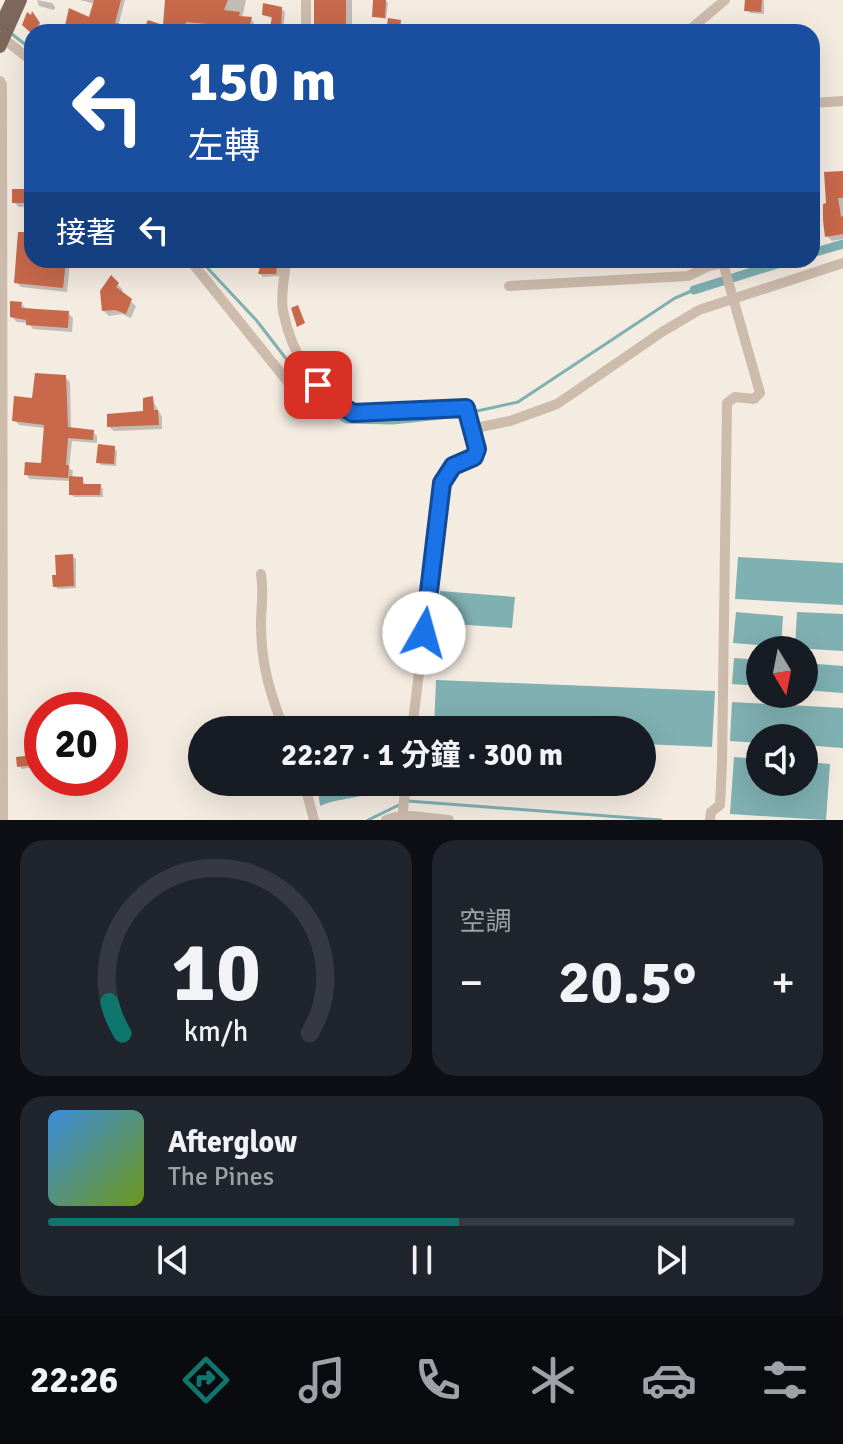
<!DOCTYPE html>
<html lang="zh-TW">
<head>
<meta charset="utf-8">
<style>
	body { margin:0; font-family:Signika,"Noto Sans TC",sans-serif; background:#20242c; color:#f1f3f6; height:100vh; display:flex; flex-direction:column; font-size:30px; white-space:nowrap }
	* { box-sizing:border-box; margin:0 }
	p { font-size:26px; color:#9ea1a6 }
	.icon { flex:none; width:44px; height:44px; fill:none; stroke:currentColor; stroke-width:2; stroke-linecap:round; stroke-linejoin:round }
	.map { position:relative; height:820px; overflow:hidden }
	.details { display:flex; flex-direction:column; gap:20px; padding:20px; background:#0d0f14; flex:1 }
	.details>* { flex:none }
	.banner { position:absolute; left:24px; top:24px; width:796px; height:244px; border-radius:24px; box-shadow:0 8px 32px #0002; background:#1a4fa0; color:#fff; overflow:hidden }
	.needle { width:52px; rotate:170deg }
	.buttons { position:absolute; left:746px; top:636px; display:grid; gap:16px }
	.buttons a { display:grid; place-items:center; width:72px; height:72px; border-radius:50%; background:#171b24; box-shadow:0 8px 32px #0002; font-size:40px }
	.speed { position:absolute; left:24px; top:692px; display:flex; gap:16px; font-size:40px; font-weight:700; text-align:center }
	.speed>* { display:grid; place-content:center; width:104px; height:104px; border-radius:50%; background:#171b24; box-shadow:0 8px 32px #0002; line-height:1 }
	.speed .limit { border:12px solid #d22; background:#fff; color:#111 }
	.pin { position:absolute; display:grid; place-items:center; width:68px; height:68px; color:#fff; margin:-34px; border-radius:16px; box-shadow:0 4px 12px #0006 }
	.me { position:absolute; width:88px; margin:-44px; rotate:7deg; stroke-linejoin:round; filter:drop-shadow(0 0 6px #0008) }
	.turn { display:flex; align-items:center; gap:28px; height:168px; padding:0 32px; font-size:36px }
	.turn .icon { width:104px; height:104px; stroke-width:2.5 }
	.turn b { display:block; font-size:56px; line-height:68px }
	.then { display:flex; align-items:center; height:76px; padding:0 32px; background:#0003; gap:16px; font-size:30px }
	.big { font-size:60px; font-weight:700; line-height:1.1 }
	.details .tile { flex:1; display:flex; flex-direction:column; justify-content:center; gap:12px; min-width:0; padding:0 28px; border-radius:24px; background:#20242c }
	.details .dial { align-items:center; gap:0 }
	.dial svg { height:208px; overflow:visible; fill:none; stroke:#363941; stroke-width:7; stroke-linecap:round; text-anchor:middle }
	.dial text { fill:#f1f3f6; stroke:none }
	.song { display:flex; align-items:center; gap:24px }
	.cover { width:96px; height:96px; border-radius:12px; background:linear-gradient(135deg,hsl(210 70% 55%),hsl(80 70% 35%)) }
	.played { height:8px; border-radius:4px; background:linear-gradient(90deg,#0f766e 55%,#363941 55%) }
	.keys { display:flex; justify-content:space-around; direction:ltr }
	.heat { display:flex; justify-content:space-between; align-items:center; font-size:44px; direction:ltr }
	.details .tiles { flex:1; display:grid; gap:20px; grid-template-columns:1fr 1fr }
	.tile:last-child { grid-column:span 2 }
	.trip { position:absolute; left:188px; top:716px; width:468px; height:80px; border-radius:40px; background:#171b24; box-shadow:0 8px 32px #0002; font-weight:700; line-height:80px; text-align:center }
	.menu { display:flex; height:128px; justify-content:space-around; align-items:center; background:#090b0e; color:#9ea1a6 }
	.menu .icon { width:56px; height:56px }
	.menu .on { color:#0f766e }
	.menu b { font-size:36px; color:#f1f3f6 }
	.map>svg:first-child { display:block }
</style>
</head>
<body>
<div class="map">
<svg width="843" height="820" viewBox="0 0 843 820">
	<rect width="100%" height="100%" fill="#f4ebe1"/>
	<path fill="#7fb0b2" d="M 738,557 L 843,563 L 843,605 L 735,599 Z
		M 440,591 L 515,597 L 512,628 L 437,623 Z
		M 736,612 L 783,616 L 781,647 L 733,643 Z
		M 797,612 L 843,614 L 843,651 L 795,648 Z
		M 734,658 L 760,660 L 760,686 L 732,684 Z
		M 804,663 L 843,666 L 843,693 L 804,690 Z
		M 436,680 L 715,691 L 712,747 L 642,744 L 642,730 L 434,730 Z
		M 732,702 L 843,708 L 843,748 L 804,745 L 804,738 L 760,738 L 760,743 L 730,741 Z
		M 734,757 L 760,759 L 760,782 L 804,782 L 804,762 L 830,764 L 826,820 L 730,814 Z
		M 330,782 L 389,782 C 371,800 342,796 320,806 L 318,791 Z"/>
	<path fill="#0003" d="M 37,0 L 52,3 L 55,7 L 54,10 L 39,6 Z
		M 80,0 L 125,0 L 118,26 L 123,29 L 122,32 L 86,26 L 84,32 L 65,32 L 70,11 L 90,20 L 95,4 Z
		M 167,0 L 246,0 L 242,18 L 251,19 L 254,22 L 253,32 L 228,32 L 228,28 L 188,25 L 188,32 L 144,32 L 165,28 Z
		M 316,0 L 352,0 L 352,32 L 316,32 Z
		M 375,0 L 388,2 L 386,19 L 374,16 Z
		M 747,0 L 764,0 L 764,14 L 750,13 L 747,10 Z
		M 281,8 L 285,12 L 283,32 L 271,32 L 273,19 L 264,15 Z
		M 33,15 L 42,27 L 37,32 L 32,32 L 24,25 Z
		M 843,173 L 843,239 L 832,241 L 827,236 L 828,205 Z
		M 32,191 L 32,260 L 68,260 L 70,263 L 67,292 L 21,287 L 16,282 L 27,234 L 27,207 L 19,207 L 14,202 Z
		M 264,260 L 283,260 L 279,276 L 263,277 L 260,274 Z
		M 306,260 L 319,260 L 318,266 L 309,265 Z
		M 367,260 L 334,264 L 331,260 Z
		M 111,278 L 123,290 L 121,293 L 136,306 L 131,318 L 122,314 L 109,316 L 104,311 Z
		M 21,304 L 26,308 L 68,313 L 73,318 L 72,332 L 33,329 L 28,323 L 17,322 L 12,317 Z
		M 65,377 L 70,382 L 71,429 L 93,432 L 97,436 L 97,443 L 72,441 L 69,468 L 73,471 L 72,478 L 82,479 L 86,486 L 100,486 L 103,489 L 103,497 L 74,497 L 71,494 L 71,481 L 30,479 L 26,474 L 42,465 L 45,428 L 19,425 L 15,421 L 34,400 Z
		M 152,399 L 162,417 L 162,429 L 114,431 L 109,427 L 145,412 Z
		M 114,448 L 117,451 L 116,466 L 101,465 L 98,462 Z
		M 72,556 L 76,559 L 76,588 L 58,589 L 55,586 L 58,577 Z
		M 42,756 L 42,766 L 22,769 L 19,766 Z"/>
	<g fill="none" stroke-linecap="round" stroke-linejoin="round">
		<path stroke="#7fb0b2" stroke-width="3" d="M 12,34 L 32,50
			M 200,260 L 257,321 L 324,408 L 346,422 L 393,423 L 450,417 L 518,402 L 675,298 L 694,290
			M 408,801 L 661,820
			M 368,820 L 401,804"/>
		<path stroke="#7fb0b2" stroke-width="9" d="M 812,253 L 843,244
			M 694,290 L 790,260"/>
	</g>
	<path fill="#c8694b" d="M 94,0 L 121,0 L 115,23 L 121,24 L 119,31 L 83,24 L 80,32 L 64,30 L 69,8 L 89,17 Z
		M 165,0 L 228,0 L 224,10 L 240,12 L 239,16 L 252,17 L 248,32 L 227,32 L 228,26 L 186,22 L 185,32 L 142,32 L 148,20 L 163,25 Z
		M 314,0 L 346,0 L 346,32 L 314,32 Z
		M 373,0 L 386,0 L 385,18 L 372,17 Z
		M 745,0 L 762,0 L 761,12 L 744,11 Z
		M 263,3 L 282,7 L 281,32 L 269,32 L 272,17 L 262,15 Z
		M 32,11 L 40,23 L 31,33 L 22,25 L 27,12 L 31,15 Z
		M 388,18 L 401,20 L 400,32 L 386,32 Z
		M 843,171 L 843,198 L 838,198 L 841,217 L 843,216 L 843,234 L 825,237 L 823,220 L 823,204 L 826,203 L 824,172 Z
		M 12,189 L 32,189 L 32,260 L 66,260 L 63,288 L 14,283 L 18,232 L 25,232 L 25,203 L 12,203 Z
		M 262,260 L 278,260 L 276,274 L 258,274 Z
		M 111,275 L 119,283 L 116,287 L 132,299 L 126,314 L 115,310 L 102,311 L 100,291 Z
		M 10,301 L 22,302 L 21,308 L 69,311 L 68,328 L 26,325 L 26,320 L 10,317 Z
		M 298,305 L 305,323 L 297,327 L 291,308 Z
		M 35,373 L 66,375 L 68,427 L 94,430 L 93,440 L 68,438 L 66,465 L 69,465 L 68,478 L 24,475 L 25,462 L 41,463 L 44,425 L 12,421 L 14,396 L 32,398 Z
		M 153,396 L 154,410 L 158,410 L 159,425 L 107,427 L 107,414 L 143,411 L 143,398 Z
		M 98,444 L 115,446 L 114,464 L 96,463 Z
		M 69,476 L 83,477 L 83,484 L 101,484 L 100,495 L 69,495 Z
		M 73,554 L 74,586 L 53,587 L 52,575 L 56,575 L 55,555 Z
		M 42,754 L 42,764 L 17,767 L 16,757 Z"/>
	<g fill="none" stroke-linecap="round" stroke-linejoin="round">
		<path stroke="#cdbbac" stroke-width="10" d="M 306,32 L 306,0
			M 687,32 L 725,0
			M 0,36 L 32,61
			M 0,81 L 2,85 L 3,820
			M 812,103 L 843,101
			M 190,260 L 296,392
			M 286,260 C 285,276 280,295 283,311 C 290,347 318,406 358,414 L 466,408 L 477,449 L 474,457 L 453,466 L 442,483 L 412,730
			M 509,286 L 688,276 L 709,266 L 723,263 L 760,393 L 754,399 L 735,397 L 727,403 L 722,764 L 720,805 L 711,812 L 710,820
			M 471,429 L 510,421 L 557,404 L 662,332 L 699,310 L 843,263
			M 261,574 C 264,593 261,606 261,624 C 261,666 270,692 284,730
			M 304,782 L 314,820
			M 386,820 L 402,815 L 449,820
			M 402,820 L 406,782"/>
		<path stroke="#7d675c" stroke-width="12" d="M 0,25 L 12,0
			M 0,47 L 21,0"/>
	</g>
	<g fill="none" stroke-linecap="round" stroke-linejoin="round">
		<g stroke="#114b97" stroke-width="20">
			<path id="route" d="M 318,385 L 332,400 L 353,413 L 466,408 L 477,449 L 474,457 L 453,466 L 442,483 L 424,633"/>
		</g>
		<use href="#route" stroke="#1a73e8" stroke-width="14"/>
	</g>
</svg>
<div class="buttons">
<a><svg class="needle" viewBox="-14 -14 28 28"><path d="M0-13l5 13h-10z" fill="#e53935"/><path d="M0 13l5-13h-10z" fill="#9ea1a6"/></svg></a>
<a><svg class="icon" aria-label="sound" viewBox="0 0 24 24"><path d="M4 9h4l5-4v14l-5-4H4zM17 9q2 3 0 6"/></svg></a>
</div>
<div class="speed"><div class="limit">20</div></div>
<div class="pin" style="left:318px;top:385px;background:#d93025"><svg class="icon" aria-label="arrive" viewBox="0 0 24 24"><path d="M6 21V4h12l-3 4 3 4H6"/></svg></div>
<svg class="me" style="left:424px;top:633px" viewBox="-20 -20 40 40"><circle r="19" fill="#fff"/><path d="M0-13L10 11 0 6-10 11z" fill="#1a73e8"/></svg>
<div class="trip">22:27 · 1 分鐘 · 300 m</div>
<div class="banner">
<div class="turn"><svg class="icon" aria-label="left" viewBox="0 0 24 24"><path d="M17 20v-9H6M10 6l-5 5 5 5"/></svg><div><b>150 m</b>左轉</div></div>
<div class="then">接著<svg class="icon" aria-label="left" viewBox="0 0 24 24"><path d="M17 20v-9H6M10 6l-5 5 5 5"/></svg></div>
</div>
</div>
<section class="details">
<div class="tiles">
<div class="tile dial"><svg viewBox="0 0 100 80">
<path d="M14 69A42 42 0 1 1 86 69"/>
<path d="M14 69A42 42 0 0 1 9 57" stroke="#0f766e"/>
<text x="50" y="56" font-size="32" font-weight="700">10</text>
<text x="50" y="72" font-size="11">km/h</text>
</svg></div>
<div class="tile"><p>空調</p>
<div class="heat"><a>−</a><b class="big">20.5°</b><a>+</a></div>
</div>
<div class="tile">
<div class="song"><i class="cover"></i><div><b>Afterglow</b><p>The Pines</p></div></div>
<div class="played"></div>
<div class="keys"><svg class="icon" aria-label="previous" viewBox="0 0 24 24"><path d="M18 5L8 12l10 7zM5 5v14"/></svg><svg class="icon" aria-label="pause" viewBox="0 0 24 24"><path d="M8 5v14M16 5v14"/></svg><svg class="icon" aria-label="next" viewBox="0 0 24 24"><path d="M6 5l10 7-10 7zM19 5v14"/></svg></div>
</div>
</div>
</section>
<nav class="menu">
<b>22:26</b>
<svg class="icon on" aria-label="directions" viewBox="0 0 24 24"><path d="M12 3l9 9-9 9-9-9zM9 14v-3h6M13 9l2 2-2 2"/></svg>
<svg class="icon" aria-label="music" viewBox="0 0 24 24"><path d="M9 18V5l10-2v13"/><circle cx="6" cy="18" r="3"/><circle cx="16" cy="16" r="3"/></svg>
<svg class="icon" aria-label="phone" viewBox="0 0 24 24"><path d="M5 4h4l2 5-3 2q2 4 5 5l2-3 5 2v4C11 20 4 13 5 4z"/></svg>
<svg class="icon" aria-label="climate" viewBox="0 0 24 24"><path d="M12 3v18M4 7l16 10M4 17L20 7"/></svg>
<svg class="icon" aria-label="car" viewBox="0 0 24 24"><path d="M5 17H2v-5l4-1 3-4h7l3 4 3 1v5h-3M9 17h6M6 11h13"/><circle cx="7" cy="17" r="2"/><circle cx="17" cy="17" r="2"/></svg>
<svg class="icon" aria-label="filters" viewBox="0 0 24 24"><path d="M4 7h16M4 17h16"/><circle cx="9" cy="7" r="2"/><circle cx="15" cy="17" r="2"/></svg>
</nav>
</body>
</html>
